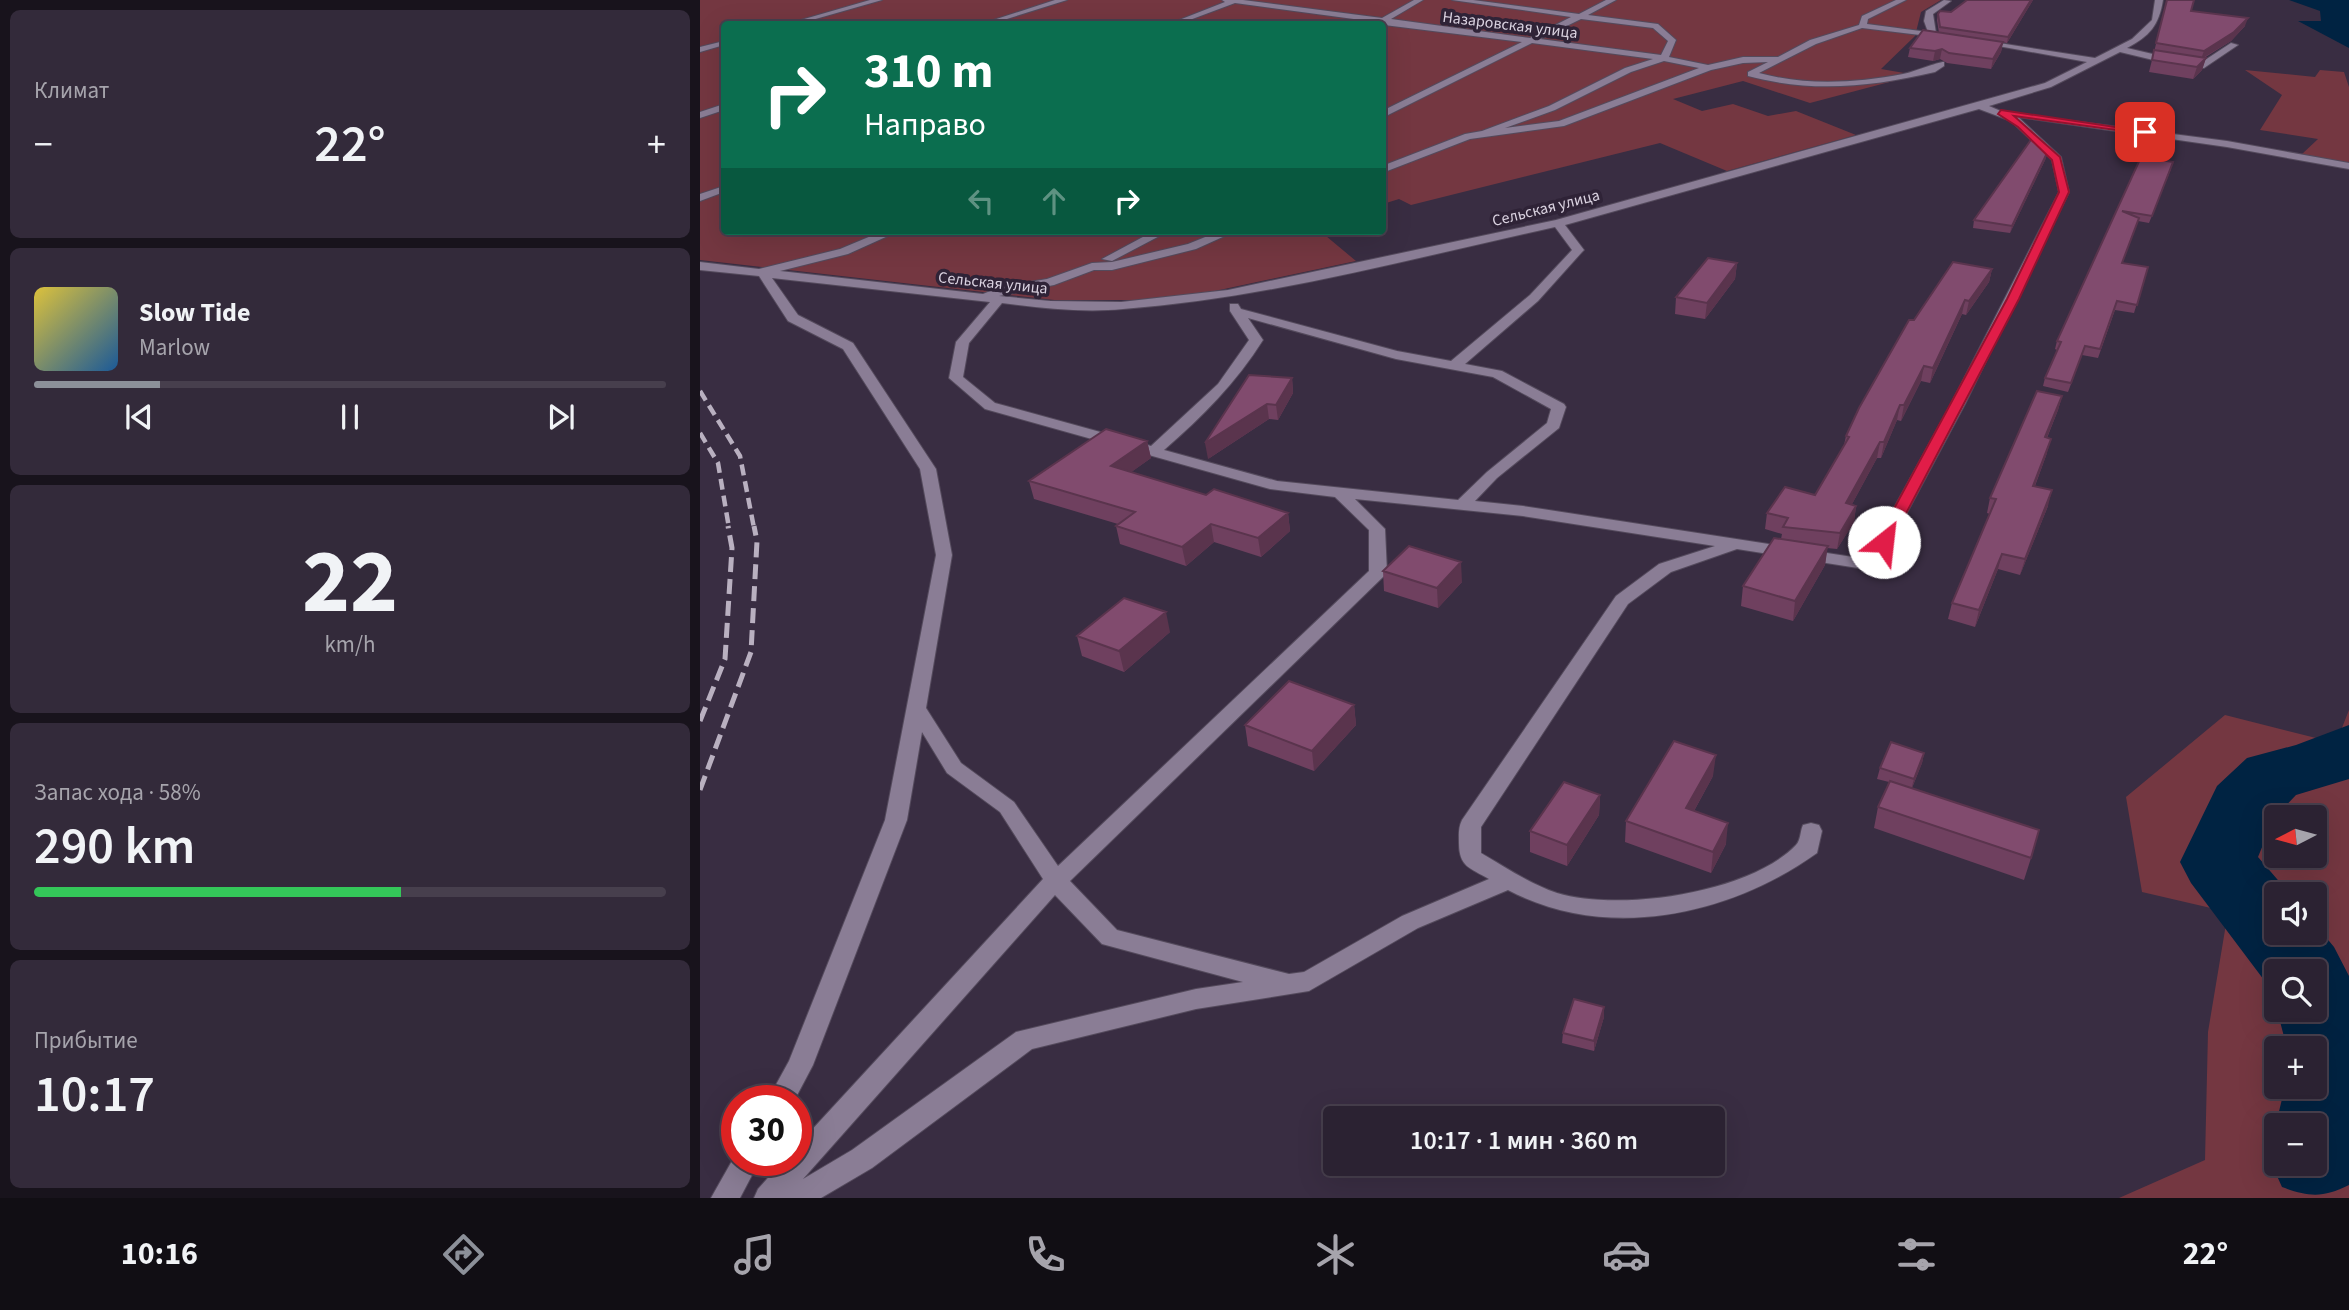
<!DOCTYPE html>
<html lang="ru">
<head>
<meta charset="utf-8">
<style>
	body { margin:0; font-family:"Source Sans 3",sans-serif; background:#332a3a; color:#f1f3f6; height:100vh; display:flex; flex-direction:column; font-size:26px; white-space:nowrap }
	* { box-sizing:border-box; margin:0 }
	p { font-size:23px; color:#a6a4ac }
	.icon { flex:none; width:38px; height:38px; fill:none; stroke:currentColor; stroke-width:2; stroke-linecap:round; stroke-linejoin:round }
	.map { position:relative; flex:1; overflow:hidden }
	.side { display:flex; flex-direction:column; gap:10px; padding:10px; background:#18131c; width:700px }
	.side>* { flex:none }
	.hud { position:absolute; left:21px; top:21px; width:665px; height:214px; border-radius:7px; box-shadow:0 7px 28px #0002,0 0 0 2px #473f4d; background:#0b6e4f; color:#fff; overflow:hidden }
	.needle { width:46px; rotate:264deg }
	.controls { position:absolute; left:1564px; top:805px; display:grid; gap:14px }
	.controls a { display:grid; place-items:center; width:63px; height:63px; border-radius:7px; background:#2b2232; box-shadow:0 7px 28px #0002,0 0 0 2px #473f4d; font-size:35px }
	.speed { position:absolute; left:21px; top:1085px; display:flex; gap:14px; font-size:35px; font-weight:700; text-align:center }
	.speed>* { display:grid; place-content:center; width:91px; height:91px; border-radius:50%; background:#2b2232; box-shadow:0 7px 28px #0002,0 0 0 2px #473f4d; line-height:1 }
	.speed .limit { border:10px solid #d22; background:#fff; color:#111 }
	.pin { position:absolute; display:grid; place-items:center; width:60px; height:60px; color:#fff; margin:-30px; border-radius:14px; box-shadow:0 4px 10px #0006 }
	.me { position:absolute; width:77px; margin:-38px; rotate:29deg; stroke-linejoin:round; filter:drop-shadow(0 0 5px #0008) }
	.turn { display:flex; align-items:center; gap:24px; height:147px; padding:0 28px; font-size:32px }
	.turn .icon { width:91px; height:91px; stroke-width:2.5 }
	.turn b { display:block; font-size:49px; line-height:60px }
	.lanes { display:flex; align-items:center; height:66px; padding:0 28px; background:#0003; justify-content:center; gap:35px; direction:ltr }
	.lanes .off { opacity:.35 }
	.big { font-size:52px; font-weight:600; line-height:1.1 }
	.side .widget { flex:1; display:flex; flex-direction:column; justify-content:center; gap:10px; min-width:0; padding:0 24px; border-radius:10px; background:#332a3a }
	.side .dial { align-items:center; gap:0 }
	.dial b { font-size:91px; line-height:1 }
	.song { display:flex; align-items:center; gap:21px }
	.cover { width:84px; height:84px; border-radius:10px; background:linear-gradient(135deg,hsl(50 70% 55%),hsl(210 70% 35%)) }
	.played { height:7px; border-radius:4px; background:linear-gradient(90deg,#8c9099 20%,#473f4d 20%) }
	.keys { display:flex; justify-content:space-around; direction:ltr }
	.heat { display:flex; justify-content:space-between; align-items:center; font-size:38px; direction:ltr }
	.charge { height:10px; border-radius:5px; background:linear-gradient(90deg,#34c759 58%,#473f4d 0) }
	.trip { position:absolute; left:623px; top:1106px; width:402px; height:70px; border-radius:7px; background:#2b2232; box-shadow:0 7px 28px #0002,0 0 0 2px #473f4d; font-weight:600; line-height:70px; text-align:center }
	.menu { display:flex; height:112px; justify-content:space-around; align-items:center; background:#110e14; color:#a6a4ac }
	.menu .icon { width:49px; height:49px }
	.menu .current { color:#8c9099 }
	.menu b { font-size:32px; color:#f1f3f6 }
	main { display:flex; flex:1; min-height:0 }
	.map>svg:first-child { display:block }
</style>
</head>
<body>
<main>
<section class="side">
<div class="widget"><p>Климат</p>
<div class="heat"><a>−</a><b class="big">22°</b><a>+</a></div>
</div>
<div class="widget">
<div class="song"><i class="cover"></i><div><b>Slow Tide</b><p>Marlow</p></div></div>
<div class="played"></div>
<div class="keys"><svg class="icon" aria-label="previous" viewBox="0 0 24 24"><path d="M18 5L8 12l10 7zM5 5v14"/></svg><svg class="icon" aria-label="pause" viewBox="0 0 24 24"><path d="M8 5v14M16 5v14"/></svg><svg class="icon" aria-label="next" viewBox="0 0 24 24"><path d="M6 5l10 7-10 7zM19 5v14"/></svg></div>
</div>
<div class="widget dial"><b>22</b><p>km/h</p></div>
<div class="widget"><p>Запас хода · 58%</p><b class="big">290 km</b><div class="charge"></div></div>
<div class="widget"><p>Прибытие</p><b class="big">10:17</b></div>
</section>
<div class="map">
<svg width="1649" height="1198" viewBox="0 0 1649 1198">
	<rect width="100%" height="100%" fill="#392d42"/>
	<path fill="#743741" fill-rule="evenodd" d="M 0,0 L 1241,0 L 1221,12 L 1215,36 L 1181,69 L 1216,75 L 1110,103 L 1043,81 L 973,99 L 1002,111 L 1033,104 L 1068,116 L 1096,111 L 1156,135 L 1027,171 L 960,143 L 711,205 L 699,199 L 683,204 L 682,24 L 24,24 L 24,231 L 620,231 L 656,261 L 515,291 L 439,300 L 354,300 L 0,260 Z
		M 1545,70 L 1615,77 L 1620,70 L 1644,72 L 1649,87 L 1649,163 L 1601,155 L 1618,139 L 1560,130 L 1582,95 Z
		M 1649,710 L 1649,1198 L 1419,1198 L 1505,1160 L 1508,1032 L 1528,912 L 1442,892 L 1426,797 L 1525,715 L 1636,743 ZM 1577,817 L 1615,817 L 1615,856 L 1577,856 ZM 1577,894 L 1615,894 L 1615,933 L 1577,933 ZM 1577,971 L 1615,971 L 1615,1010 L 1577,1010 ZM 1577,1048 L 1615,1048 L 1615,1087 L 1577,1087 ZM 1615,1125 L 1615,1164 L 1577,1164 L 1577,1125 Z"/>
	<path fill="#002342" d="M 1589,0 L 1649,0 L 1649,48 L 1598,21 L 1621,21 L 1620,11 Z"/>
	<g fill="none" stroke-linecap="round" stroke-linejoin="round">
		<path fill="#002342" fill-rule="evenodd" d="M 1649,725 L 1649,779 L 1596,795 L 1574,818 L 1558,857 L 1590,894 L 1577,894 L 1577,933 L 1615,933 L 1615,924 L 1634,947 L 1649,976 L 1649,1185 C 1623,1198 1609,1197 1582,1187 L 1568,1156 L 1585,1087 L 1615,1087 L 1615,1048 L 1587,1048 L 1577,1010 L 1615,1010 L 1615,971 L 1577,971 L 1577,1009 L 1573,992 L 1491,883 L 1480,862 L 1517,786 L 1547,758 L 1596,745 ZM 1577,1125 L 1615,1125 L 1615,1164 L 1577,1164 Z"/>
		<g stroke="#544a5c" stroke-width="2">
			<path id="minor" d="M 170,0 L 182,0 L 98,24 L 87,24 Z
				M 355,0 L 367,0 L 291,24 L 281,24 Z
				M 522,0 L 543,0 L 682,18 L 714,0 L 723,0 L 691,19 L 830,38 L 871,17 L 752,0 L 773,0 L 879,14 L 906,0 L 916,0 L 888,15 L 958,24 L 976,40 L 969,57 L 1008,65 L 1043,57 L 1078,57 L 1110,40 L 1159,25 L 1162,16 L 1196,0 L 1206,0 L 1168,19 L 1167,24 L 1228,32 L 1224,21 L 1226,11 L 1244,0 L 1251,1 L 1233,14 L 1236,33 L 1245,34 L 1245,38 L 1162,28 L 1116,44 L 1059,73 C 1107,86 1155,83 1203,74 C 1214,72 1237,62 1244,62 L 1244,66 L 1235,72 C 1171,87 1112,93 1048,76 L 1048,72 L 1068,62 L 1043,63 L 1011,70 L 864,126 L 770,139 L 682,173 L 682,166 L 765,134 L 782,131 L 849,106 L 925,68 L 953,59 L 832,43 L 682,118 L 682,111 L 822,42 L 676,24 L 676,22 L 535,3 L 479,24 L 469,24 L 525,2 ZM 881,19 L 953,28 L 968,41 L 961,55 L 840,39 ZM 964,61 L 999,68 L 859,121 L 805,128 L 855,110 L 931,72 Z
				M 1455,0 L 1463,0 C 1459,25 1450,36 1427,48 L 1474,59 L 1502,62 L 1531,43 L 1538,45 L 1504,68 L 1474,65 L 1420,52 L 1351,87 L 1289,106 L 1303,112 L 1527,141 L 1649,163 L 1649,169 L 1527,147 L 1318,117 L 1361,157 L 1369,192 L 1265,404 L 1177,569 L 1171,570 L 1037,549 L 971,572 L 928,604 L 781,827 L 781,853 C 805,867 830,884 857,893 C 919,912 1050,893 1096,845 C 1101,840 1100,831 1103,825 L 1111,823 L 1119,825 L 1122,831 L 1117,853 C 1029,916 907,942 808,890 L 718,928 L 609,991 L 496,1009 L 332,1049 L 172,1168 L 121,1198 L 54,1198 L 58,1189 L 84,1160 L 96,1160 L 96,1147 L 343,879 L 300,812 L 247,773 L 222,732 L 207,820 L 113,1065 L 94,1101 L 67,1101 L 89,1061 L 185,820 L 236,555 L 220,469 L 143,349 L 88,321 L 59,276 L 0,270 L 0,262 L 59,269 L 140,249 L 183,231 L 199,231 L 148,254 L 80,271 L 283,294 L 300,287 L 347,279 L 392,263 L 412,262 L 488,244 L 520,231 L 536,231 L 496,249 L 412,270 L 394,270 L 354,285 L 299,296 L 350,301 L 421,302 L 528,290 L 856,220 L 1345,83 L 1387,62 L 1276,42 L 1280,40 L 1395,58 L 1432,39 L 1452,20 ZM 1279,109 L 1311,121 L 1352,160 L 1359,192 L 1251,404 L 1166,559 L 823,506 L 775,501 L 797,478 L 859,428 L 866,407 L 864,404 L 802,371 L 765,364 L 838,301 L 882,252 L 884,250 L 865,225 ZM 855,227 L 872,250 L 830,295 L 751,361 L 697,351 L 541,309 L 538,304 L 530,304 L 530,311 L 549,340 L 518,384 L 451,446 L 295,403 L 263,377 L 269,343 L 302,303 C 342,308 383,313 423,309 C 569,298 713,258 855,227 ZM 72,278 L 290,302 L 256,342 L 249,378 L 285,409 L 570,489 L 635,497 L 669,530 L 669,571 L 358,866 L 314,802 L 261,763 L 226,708 L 252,555 L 236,469 L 153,343 L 98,315 ZM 548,318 L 696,359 L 793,377 L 851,409 L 847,423 L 787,472 L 758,500 L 577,481 L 464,450 C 502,417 536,383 563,340 ZM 655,499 L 823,516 L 1015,546 L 959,564 L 916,596 L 762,820 C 758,828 759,835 759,843 C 759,867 770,868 789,879 L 702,916 L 604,972 L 589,974 L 417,930 L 370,881 L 684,576 L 687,572 L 685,529 ZM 355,895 L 402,944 L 543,982 L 496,989 L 316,1032 L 152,1150 L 103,1179 Z
				M 24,41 L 24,45 L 0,52 L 0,47 Z
				M 24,104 L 24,110 L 0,118 L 0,112 Z
				M 24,186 L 24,192 L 0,201 L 0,194 Z
				M 454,231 L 469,231 L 412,261 L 402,259 Z
				M 37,1152 L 37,1160 L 60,1160 L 40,1198 L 11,1198 Z"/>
		</g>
		<use href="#minor" fill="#8a7d95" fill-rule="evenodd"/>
		<path stroke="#b9b0c0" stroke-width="4.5" stroke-dasharray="11 6" stroke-linecap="butt" d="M 0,391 L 40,456 L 54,528
			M 0,433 L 18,463 L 29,528"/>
		<path stroke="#b9b0c0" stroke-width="5" stroke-dasharray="15 7" stroke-linecap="butt" d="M 0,721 L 25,659 L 32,548 L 28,526
			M 0,790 L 51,652 L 57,541 L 54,526"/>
	</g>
	<path fill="#6f405f" d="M 1267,0 L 1333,0 L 1307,43 L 1262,36 L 1303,42 L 1301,52 L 1291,69 L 1247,63 L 1240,59 L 1233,61 L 1208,57 L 1210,48 L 1239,33 L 1237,20 L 1238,14 L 1251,12 Z
		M 1467,0 L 1491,11 L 1545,26 L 1531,41 L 1504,58 L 1506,58 L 1502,70 L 1493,79 L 1449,72 Z
		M 1441,157 L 1471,169 L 1449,223 L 1438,221 L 1422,263 L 1448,267 L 1434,313 L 1415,310 L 1398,358 L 1382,355 L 1368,392 L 1343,386 L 1345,378 L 1357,350 L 1355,349 L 1357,341 Z
		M 1346,158 L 1310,233 L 1273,228 L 1274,220 Z
		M 1037,263 L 1035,279 L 1005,319 L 975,314 L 976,297 Z
		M 1292,269 L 1289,282 L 1266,315 L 1262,314 L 1230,383 L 1221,381 L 1201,421 L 1197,420 L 1181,458 L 1177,458 L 1152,504 L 1156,506 L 1154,522 L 1137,549 L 1127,548 L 1125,565 L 1093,621 L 1041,606 L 1043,586 L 1081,539 L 1082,534 L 1065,529 L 1067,513 L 1115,495 L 1144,445 L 1146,436 L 1214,320 Z
		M 592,378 L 593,393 L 578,420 L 569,419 L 508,459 Z
		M 1362,396 L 1358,410 L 1347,438 L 1347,453 L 1335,486 L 1348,506 L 1320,575 L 1298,569 L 1275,627 L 1248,619 L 1252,603 L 1290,514 L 1287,513 L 1290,498 Z
		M 447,441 L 451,458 L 431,472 L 506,495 L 588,513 L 590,531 L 561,557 L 514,542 L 486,566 L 420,544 L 416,526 L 418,524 L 334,499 L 329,481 Z
		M 683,571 L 762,582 L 738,608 L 684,591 Z
		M 470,632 L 424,672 L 382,656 L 377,636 Z
		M 654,705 L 656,725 L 614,771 L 548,746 L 545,725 Z
		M 1224,753 L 1222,763 L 1212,788 L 1331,858 L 1324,880 L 1174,828 L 1178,807 L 1189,782 L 1177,779 L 1180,768 Z
		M 1013,776 L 994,811 L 1026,844 L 1011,873 L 925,842 L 926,821 Z
		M 900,795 L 899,815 L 867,866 L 830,852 L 830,831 Z
		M 904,1007 L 904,1017 L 894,1051 L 862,1043 L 863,1033 Z"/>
	<path fill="#5a344d" d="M 1331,0 L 1333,0 L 1307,43 L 1308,37 Z
		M 1548,18 L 1545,26 L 1531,41 L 1501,59 L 1504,51 Z
		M 1303,42 L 1301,52 L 1291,69 L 1293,59 Z
		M 1242,49 L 1240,59 L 1233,61 L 1235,51 Z
		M 1506,58 L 1502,70 L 1493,79 L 1497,67 Z
		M 1348,151 L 1346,158 L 1310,233 L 1312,226 Z
		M 1037,263 L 1035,279 L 1005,319 L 1007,303 Z
		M 1292,269 L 1289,282 L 1266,315 L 1269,301 Z
		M 1265,300 L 1262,314 L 1230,383 L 1233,368 Z
		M 1224,366 L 1221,381 L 1201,421 L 1204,405 Z
		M 592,378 L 593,393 L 578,420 L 576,405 Z
		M 1362,396 L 1358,410 L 1341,452 L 1345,437 Z
		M 567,404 L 569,419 L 508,459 L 505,443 Z
		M 1200,405 L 1197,420 L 1181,458 L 1184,442 Z
		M 1351,439 L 1347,453 L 1329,501 L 1333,486 Z
		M 447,441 L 451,458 L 415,484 L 411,466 Z
		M 1180,442 L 1177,458 L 1144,519 L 1146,503 Z
		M 1352,490 L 1348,506 L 1320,575 L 1325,559 Z
		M 1156,506 L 1154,522 L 1137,549 L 1140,533 Z
		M 588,513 L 590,531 L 561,557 L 558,538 Z
		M 511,524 L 514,542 L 486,566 L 482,547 Z
		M 1128,546 L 1125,565 L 1093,621 L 1095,601 Z
		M 1302,554 L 1298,569 L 1275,627 L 1279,610 Z
		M 761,562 L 762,582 L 738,608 L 737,588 Z
		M 466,612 L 470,632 L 424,672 L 419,651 Z
		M 654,705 L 656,725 L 614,771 L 612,751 Z
		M 1224,753 L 1222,763 L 1211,790 L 1214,779 Z
		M 1016,755 L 1013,776 L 984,829 L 986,808 Z
		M 900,795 L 899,815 L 867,866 L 867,845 Z
		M 1028,823 L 1026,844 L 1011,873 L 1013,852 Z
		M 904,1007 L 904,1017 L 894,1051 L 894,1041 Z"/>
	<path fill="#814b6e" stroke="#5a344d" stroke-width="2" d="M 1267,0 L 1331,0 L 1308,37 L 1240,27 L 1238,14 L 1240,11 L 1251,12 Z
		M 1467,0 L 1494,0 L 1491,11 L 1548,18 L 1534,32 L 1504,51 L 1456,43 Z
		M 1223,30 L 1303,42 L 1293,59 L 1249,53 L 1242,49 L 1235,51 L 1210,48 Z
		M 1454,50 L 1506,58 L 1497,67 L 1452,60 Z
		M 1333,137 L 1348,151 L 1312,226 L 1274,220 Z
		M 1441,157 L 1473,162 L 1452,216 L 1422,211 L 1439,218 L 1422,263 L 1448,267 L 1437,305 L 1417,301 L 1400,349 L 1385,346 L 1371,383 L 1345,378 L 1361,342 L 1357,341 Z
		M 1008,258 L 1037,263 L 1007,303 L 976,297 Z
		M 1253,262 L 1292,269 L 1269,301 L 1265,300 L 1233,368 L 1224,366 L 1204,405 L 1200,405 L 1184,442 L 1180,442 L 1146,503 L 1156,506 L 1140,533 L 1083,527 L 1088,518 L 1067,513 L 1085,487 L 1115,495 L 1149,437 L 1146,436 L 1159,408 L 1209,320 L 1214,320 Z
		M 549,375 L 592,378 L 576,405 L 567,404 L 505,443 Z
		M 1337,391 L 1362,396 L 1345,437 L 1351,439 L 1333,486 L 1352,490 L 1325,559 L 1302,554 L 1279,610 L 1252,603 L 1296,499 L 1290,498 Z
		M 406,429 L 447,441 L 411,466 L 506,495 L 514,489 L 588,513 L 558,538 L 511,524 L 482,547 L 416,526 L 435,512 L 329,481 Z
		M 1074,538 L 1128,546 L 1095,601 L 1043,586 Z
		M 709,546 L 761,562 L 737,588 L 683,571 Z
		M 424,598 L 466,612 L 419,651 L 377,636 Z
		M 589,681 L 654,705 L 612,751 L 545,725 Z
		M 974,741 L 1016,755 L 986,808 L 1028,823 L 1013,852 L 926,821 Z
		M 1191,742 L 1224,753 L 1214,779 L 1180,768 Z
		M 1190,781 L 1339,830 L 1331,858 L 1178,807 Z
		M 864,782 L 900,795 L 867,845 L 830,831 Z
		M 874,999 L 904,1007 L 894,1041 L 863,1033 Z"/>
	<path fill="#e11d48" stroke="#92132f" stroke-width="2" d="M 1301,110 L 1449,132 L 1445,134 L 1314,116 L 1360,157 L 1369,192 L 1319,299 L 1191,542 L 1189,546 L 1178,546 L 1176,542 L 1307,299 L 1359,192 L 1352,160 L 1318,127 L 1298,114 Z"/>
	<g text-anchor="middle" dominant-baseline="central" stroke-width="7" stroke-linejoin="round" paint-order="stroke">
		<g font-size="16" fill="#dad2e0" stroke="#2f2337">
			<text transform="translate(810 25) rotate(7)">Назаровская улица</text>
			<text transform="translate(846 208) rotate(-14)">Сельская улица</text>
			<text transform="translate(293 283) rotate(6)">Сельская улица</text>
		</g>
	</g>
</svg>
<div class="controls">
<a><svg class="needle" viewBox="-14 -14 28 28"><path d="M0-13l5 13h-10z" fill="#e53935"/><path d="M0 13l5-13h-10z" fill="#a6a4ac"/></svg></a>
<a><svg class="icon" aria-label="sound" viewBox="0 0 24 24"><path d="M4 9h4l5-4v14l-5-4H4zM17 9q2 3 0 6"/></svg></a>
<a><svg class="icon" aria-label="search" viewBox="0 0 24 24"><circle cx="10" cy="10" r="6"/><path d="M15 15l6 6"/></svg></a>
<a>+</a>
<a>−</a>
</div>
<div class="speed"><div class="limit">30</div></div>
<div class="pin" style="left:1445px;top:132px;background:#d93025"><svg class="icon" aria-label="arrive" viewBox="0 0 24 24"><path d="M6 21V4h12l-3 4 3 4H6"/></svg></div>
<svg class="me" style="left:1184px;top:542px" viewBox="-20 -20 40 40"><circle r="19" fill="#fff"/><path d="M0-13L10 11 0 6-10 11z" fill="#e11d48"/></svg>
<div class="trip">10:17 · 1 мин · 360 m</div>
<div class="hud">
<div class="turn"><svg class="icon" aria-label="right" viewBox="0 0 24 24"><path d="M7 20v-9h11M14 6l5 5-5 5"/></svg><div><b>310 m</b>Направо</div></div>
<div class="lanes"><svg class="icon off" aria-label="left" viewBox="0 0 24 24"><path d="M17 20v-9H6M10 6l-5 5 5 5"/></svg><svg class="icon off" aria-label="ahead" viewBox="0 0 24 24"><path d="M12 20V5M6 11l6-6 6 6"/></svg><svg class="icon" aria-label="right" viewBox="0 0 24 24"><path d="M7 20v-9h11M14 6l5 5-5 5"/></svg></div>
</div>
</div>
</main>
<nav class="menu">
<b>10:16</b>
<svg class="icon current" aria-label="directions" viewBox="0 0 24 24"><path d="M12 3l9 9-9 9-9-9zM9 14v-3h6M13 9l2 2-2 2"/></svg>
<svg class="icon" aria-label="music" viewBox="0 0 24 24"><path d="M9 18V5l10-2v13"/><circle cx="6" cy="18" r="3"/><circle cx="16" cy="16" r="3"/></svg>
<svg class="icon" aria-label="phone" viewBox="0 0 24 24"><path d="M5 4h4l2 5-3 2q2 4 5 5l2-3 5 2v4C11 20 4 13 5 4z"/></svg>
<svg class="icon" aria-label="climate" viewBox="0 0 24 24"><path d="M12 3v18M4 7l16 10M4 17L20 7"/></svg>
<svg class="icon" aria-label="car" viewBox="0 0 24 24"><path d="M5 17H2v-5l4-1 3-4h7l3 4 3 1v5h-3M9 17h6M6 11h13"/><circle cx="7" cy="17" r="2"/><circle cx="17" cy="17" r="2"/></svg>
<svg class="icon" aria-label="filters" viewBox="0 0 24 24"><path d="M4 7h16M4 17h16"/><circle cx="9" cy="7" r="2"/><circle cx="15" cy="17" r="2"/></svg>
<b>22°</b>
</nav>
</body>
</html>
